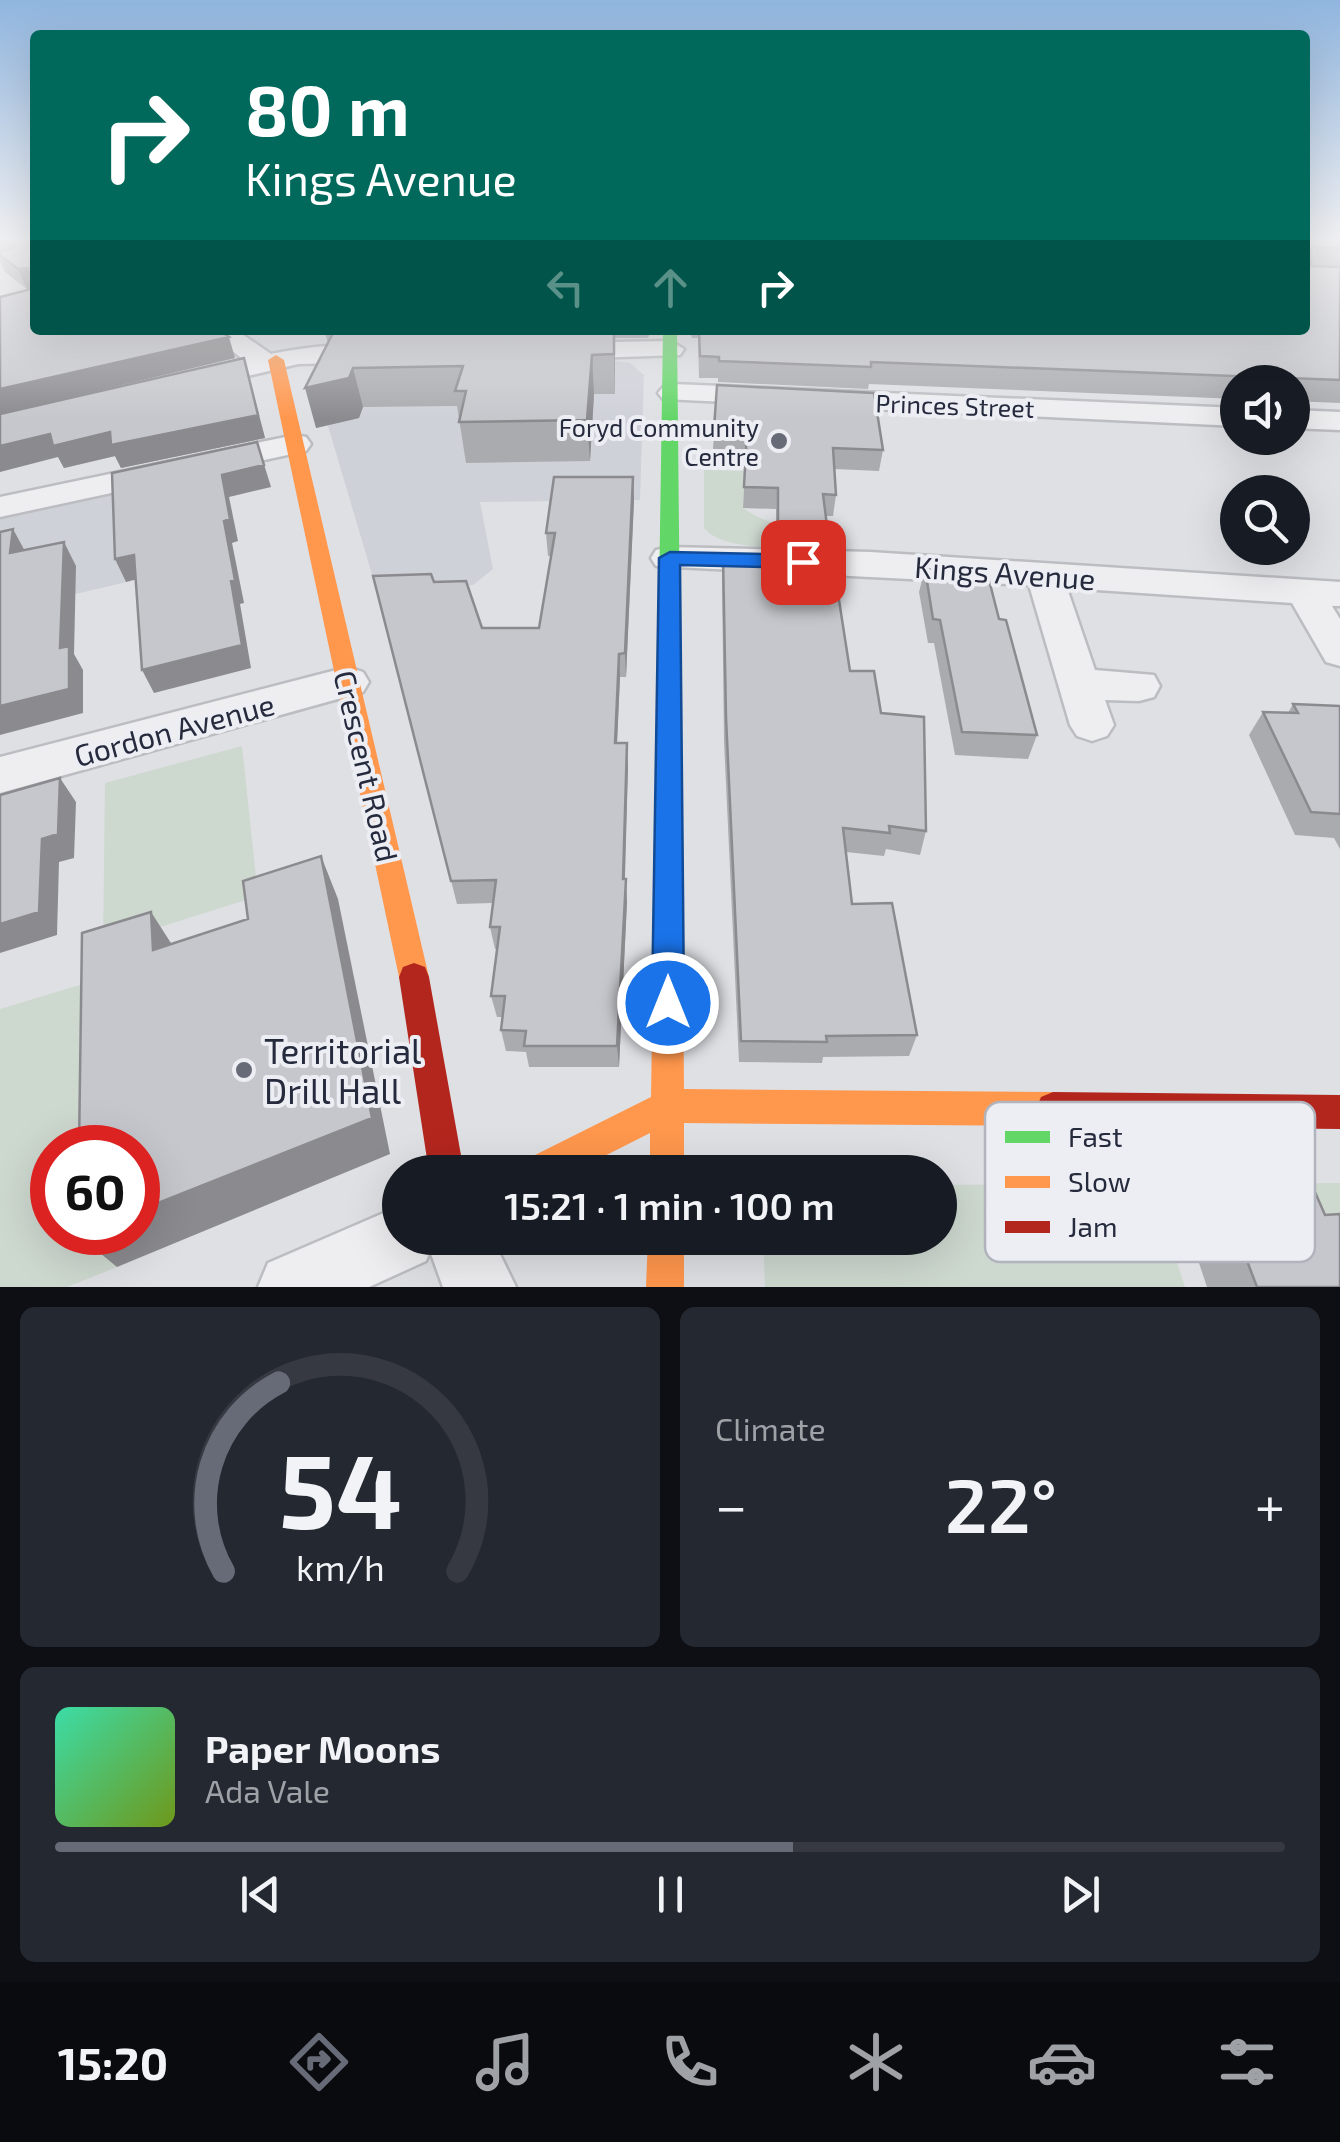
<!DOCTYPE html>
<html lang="en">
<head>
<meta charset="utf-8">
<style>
	body { margin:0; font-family:"Exo 2",sans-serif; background:#242831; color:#f1f3f6; height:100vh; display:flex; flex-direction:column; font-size:38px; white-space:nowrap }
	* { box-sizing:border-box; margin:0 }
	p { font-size:32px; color:#9ea1a6 }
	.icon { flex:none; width:55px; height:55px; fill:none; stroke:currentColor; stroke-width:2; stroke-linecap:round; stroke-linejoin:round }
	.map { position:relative; height:1287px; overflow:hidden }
	.drawer { display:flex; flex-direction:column; gap:20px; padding:20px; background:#0d0f14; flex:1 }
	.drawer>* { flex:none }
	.hud { position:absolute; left:30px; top:30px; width:1280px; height:305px; border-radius:10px; box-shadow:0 10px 40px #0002; background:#00695c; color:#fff; overflow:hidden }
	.buttons { position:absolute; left:1220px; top:365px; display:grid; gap:20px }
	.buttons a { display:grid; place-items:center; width:90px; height:90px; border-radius:50%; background:#171b24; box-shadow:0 10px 40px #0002; font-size:50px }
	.speed { position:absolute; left:30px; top:1125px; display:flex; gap:20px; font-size:50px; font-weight:700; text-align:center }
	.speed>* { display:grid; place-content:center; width:130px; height:130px; border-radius:50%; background:#171b24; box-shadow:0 10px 40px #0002; line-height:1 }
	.speed .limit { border:15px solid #d22; background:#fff; color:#111 }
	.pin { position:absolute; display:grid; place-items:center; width:85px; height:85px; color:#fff; margin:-42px; border-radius:20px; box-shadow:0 5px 15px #0006 }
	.me { position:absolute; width:110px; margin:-55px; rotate:0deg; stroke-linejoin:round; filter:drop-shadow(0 0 8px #0008) }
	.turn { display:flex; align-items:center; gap:35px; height:210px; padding:0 50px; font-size:45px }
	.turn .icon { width:130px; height:130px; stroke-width:2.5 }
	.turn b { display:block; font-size:70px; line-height:85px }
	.lanes { display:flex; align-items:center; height:95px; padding:0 50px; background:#0003; justify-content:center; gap:50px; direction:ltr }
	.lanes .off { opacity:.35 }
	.big { font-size:75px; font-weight:600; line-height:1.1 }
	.drawer .widget { flex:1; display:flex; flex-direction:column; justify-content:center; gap:15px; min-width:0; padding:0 35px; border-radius:15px; background:#242831 }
	.drawer .dial { align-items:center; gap:0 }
	.dial svg { height:260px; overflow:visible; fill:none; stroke:#363941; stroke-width:7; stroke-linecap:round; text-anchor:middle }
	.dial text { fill:#f1f3f6; stroke:none }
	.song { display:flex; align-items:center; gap:30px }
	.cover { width:120px; height:120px; border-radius:15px; background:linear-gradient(135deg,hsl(160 70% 55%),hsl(80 70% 35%)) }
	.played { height:10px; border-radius:5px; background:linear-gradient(90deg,#676a77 60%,#363941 60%) }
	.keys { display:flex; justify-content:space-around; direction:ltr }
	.heat { display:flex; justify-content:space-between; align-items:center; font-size:55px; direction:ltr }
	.drawer .tiles { flex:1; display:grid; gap:20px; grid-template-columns:1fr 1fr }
	.widget:last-child { grid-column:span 2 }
	.trip { position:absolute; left:382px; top:1155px; width:575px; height:100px; border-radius:50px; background:#171b24; box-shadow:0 10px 40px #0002; font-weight:600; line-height:100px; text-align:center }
	.dock { display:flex; height:160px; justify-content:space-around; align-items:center; background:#090b0e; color:#9ea1a6 }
	.dock .icon { width:70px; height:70px }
	.dock .on { color:#676a77 }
	.dock b { font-size:45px; color:#f1f3f6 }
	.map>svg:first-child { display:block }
</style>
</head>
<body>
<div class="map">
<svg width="1340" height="1287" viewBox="0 0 1340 1287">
	<rect width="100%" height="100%" fill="#dfe0e4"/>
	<path fill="#cfd1d9" d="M 607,360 L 630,363 L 644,375 L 640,500 L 480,502 L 493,569 L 473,585 L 376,588 L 312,372 L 321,368 Z
		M 262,457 L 271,487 L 167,510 L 173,571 L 0,612 L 0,512 Z"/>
	<path fill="#cdd8cf" d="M 704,470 L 745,471 L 743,508 C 774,530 806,528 842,529 L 846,545 C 810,545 727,556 704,528 Z
		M 242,746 L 258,896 L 103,945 L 105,783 Z
		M 113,975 L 115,1147 L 52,1148 L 52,1232 L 117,1233 L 117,1267 L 67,1287 L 0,1287 L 0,1009 Z
		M 1151,1183 L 1185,1287 L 765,1287 L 763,1238 L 940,1238 L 940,1185 Z
		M 1340,1183 L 1340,1246 L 1270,1216 L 1183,1218 L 1173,1184 Z"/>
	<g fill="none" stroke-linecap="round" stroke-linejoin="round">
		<g stroke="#bcbdc1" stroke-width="5">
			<path id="street" d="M 205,330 L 236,330 L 271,354 C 294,349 377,336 392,354 L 378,362 L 298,364 L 194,389 L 184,386 L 180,380 L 184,374 L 244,360 Z
				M 670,341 L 684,349 L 680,355 L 561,359 L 547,351 L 561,343 Z
				M 673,384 L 1238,408 L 1238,426 L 663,399 L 658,393 L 663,387 Z
				M 1292,410 L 1340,412 L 1340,430 L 1292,428 Z
				M 295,435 L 306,437 L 311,444 L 306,451 L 0,517 L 0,497 Z
				M 669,547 L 870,552 L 1340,582 L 1340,606 L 1332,606 L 1340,619 L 1340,666 L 1326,662 L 1292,603 L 1067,588 L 1095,670 L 1154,675 L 1160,686 L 1154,697 L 1139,701 L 1105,700 L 1114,725 L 1107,736 L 1092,741 L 1077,736 L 1070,725 L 1029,585 L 656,566 L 651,558 L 656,550 Z
				M 348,667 L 363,672 L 369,682 L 363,692 L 0,793 L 0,757 Z
				M 400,1206 L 400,1238 L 492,1238 L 516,1287 L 443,1287 L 430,1251 L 426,1261 L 369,1287 L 258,1287 L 268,1263 Z"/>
		</g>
		<use href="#street" fill="#eeeef1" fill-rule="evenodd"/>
		<path fill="#63d668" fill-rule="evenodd" d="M 663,330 L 677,330 L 681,728 L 678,734 L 660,734 L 657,728 Z"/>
		<path fill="#ff974d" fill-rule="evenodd" d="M 276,355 L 284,360 L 429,977 L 425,987 L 414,991 L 403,987 L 399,977 L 268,360 Z
			M 669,719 L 678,722 L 681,728 L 684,1089 L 1053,1092 L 1065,1097 L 1070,1109 L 1065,1121 L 1053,1126 L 684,1123 L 684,1172 L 650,1172 L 650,1133 L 573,1172 L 520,1172 L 525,1160 L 651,1097 L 657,728 L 660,722 Z
			M 648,1238 L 684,1238 L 684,1287 L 646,1287 Z"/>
		<path fill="#b3261e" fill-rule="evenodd" d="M 414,963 L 425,967 L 429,977 L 464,1172 L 429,1172 L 399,977 L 403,967 Z
			M 1053,1092 L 1340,1095 L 1340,1129 L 1053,1126 L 1041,1121 L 1036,1109 L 1041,1097 Z"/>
	</g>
	<path fill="#aaabaf" d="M 0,239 L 35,239 L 35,330 L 235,358 L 53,401 L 244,358 L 265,438 L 121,468 L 115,456 L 64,468 L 58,457 L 27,289 L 5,272 L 0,261 L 0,251 L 2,251 L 0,249 Z
		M 1305,239 L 1340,239 L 1340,403 L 1292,401 L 1292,382 L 1238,382 L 1238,399 L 869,384 L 868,389 L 718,382 L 718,378 L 699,378 L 698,338 L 692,338 L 689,330 L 1305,330 Z
		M 324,330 L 407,330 L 406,333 L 651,330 L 648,338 L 615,338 L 615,394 L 594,394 L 590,461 L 466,463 L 457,406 L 363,407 L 359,418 L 316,428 L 328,343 Z
		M 717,385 L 883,450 L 879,471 L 834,469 L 836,495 L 833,516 L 826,516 L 827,526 L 824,547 L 776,546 L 776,509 L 743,508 L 746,450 L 713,449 Z
		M 633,477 L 634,500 L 626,677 L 620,677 L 617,743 L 628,766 L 625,879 L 627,902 L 619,1067 L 529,1067 L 526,1052 L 506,1051 L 501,1030 L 503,1017 L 497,1017 L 491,996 L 498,949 L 495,949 L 490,927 L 493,903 L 457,904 L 373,576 L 434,582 L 482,628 L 539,628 L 551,556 L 548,556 L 546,533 Z
		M 723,555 L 850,671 L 881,713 L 926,831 L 920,855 L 886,849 L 884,856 L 846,852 L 852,904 L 917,1035 L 909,1056 L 823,1057 L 822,1063 L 739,1062 L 724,741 L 722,579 Z
		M 925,569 L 999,619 L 1037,735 L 1028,759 L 955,755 L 934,643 L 928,643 L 919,592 Z
		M 1293,704 L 1340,706 L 1340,849 L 1334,838 L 1295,835 L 1249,735 L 1263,712 L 1288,713 Z
		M 1218,1185 L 1325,1215 L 1340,1287 L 1207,1287 L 1184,1218 Z"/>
	<path fill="#8b8b8f" d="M 28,268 L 30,278 L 34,288 L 27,289 L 18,269 Z
		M 614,330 L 615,362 L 615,394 L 614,354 Z
		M 229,337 L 235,358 L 0,414 L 0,389 Z
		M 592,355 L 594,394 L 590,461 L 587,420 Z
		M 244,358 L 265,438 L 121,468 L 115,456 L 64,468 L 58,457 L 0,472 L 0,446 Z
		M 353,368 L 363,407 L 359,418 L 316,428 L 305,388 Z
		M 257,442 L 271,487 L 229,497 L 238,541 L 232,543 L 244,603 L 240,604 L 251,668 L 154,693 L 142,670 L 231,581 L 224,521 L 222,475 Z
		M 633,477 L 634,500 L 626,677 L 625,653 Z
		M 13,529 L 26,553 L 10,553 Z
		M 64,542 L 76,566 L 74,654 L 83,670 L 83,713 L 0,735 L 0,706 L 60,648 Z
		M 134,555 L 145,577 L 126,582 L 115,559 Z
		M 619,654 L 620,677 L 616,766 L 615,743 Z
		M 627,743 L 628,766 L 624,902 L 623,879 Z
		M 60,778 L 76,802 L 74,858 L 59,862 L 57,935 L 0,953 L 0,924 Z
		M 321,856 L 338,899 L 390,1154 L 117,1267 L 78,1235 L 85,1232 L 138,1232 L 138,1211 Z
		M 626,879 L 627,902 L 619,1067 L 617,1046 Z
		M 151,912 L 178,954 L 153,950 Z"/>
	<path fill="#c6c7cc" stroke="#8b8b8f" stroke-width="2.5" d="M 3,239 L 35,239 L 35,282 L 30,278 L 28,268 L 18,269 L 0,255 L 0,251 L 13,248 Z
		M 1305,239 L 1340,239 L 1340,248 L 1311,247 L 1311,266 L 1340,267 L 1340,380 L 871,362 L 871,367 L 719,361 L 719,357 L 700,356 L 699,330 L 1305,330 Z
		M 35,288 L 35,330 L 219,330 L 229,337 L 0,389 L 0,297 Z
		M 354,330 L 384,330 L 382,333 L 614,330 L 614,354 L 592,355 L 587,420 L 459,422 L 466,391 L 455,391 L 463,366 L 353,368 L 349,378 L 305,388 L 334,331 Z
		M 244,358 L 258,415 L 111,445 L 110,432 L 53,446 L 50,434 L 0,446 L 0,414 Z
		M 717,385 L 874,393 L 883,450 L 833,448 L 836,495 L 823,494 L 827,526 L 778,525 L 778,488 L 744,487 L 747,430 L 714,429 Z
		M 257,442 L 264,465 L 222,475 L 230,519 L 224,521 L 235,580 L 231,581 L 242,645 L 142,670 L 134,555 L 115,559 L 112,473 Z
		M 554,477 L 633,477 L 625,653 L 619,654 L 615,743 L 627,743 L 623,879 L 626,879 L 617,1046 L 524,1046 L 526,1031 L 501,1030 L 505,996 L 491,996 L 500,927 L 490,927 L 496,880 L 451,881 L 373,576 L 431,574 L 434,582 L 466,581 L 482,628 L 539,628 L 555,533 L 546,533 Z
		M 13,529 L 10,553 L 64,542 L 60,648 L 69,646 L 69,689 L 0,706 L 0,532 Z
		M 778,553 L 832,555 L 850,671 L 874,671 L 881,713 L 924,717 L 926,831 L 889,826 L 890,833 L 843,828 L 852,904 L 892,903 L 917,1035 L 826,1036 L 827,1042 L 741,1041 L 726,717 L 723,555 L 778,556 Z
		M 925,569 L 987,572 L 999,619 L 1006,620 L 1037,735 L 962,732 L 940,620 L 933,619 Z
		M 1293,704 L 1340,706 L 1340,814 L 1311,812 L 1263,712 L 1298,713 Z
		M 60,778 L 58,834 L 42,839 L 39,912 L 0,924 L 0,795 Z
		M 321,856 L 372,1118 L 138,1211 L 138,1148 L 79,1148 L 82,933 L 151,912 L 153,950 L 248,919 L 243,881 Z
		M 1311,1183 L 1325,1215 L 1340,1214 L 1340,1287 L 1257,1287 L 1218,1185 Z"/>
	<linearGradient id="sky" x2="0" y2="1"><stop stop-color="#90b5de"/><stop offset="0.57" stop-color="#f1f1f3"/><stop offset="1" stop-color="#f1f1f3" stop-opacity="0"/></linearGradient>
	<rect width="1340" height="420" fill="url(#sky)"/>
	<path fill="#1a73e8" stroke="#114b97" stroke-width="2.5" d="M 670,552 L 803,555 L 813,562 L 803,568 L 680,565 L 684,1003 L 679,1013 L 668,1018 L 657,1013 L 652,1003 L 659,558 Z"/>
	<g fill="#676a77" stroke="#eceef4" stroke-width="4">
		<circle cx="779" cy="441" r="10"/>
		<circle cx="244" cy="1070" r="10"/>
	</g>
	<g text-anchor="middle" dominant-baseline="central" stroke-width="8" stroke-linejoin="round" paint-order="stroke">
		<g font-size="25" fill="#262a3d" stroke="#eceef4">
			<text transform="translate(955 405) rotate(2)">Princes Street</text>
		</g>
		<g font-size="25" fill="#262a3d" stroke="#eceef4" text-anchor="end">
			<text x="759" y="427">Foryd Community<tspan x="759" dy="29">Centre</tspan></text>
		</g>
		<g font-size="30" fill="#262a3d" stroke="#eceef4">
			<text transform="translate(1005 572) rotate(4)">Kings Avenue</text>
			<text transform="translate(174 729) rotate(-15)">Gordon Avenue</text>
			<text transform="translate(367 766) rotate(77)">Crescent Road</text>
		</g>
		<g font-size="35" fill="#262a3d" stroke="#eceef4" text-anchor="start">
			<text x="264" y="1050">Territorial<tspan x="264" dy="40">Drill Hall</tspan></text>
		</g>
	</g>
	<rect x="985" y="1102" width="330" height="160" rx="15" fill="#eceef4" stroke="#b1b3bd" stroke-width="2.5"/>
	<rect x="1005" y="1131" width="45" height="12" fill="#63d668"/>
	<rect x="1005" y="1176" width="45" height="12" fill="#ff974d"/>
	<rect x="1005" y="1221" width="45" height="12" fill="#b3261e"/>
	<g font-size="28" fill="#262a3d">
		<text x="1068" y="1147">Fast</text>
		<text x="1068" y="1192">Slow</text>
		<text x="1068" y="1237">Jam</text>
	</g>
</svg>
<div class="buttons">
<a><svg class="icon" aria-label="sound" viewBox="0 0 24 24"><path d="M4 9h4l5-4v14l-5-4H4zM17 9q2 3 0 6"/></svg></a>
<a><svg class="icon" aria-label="search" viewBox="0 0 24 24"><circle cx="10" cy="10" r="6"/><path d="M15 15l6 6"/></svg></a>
</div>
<div class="speed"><div class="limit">60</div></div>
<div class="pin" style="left:803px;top:562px;background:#d93025"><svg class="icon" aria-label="arrive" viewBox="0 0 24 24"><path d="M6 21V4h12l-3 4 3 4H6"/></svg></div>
<svg class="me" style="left:668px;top:1003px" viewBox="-20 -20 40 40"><circle r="17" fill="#1a73e8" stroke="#fff" stroke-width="3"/><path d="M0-11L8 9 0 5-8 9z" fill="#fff"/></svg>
<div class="trip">15:21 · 1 min · 100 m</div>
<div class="hud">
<div class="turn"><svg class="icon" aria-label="right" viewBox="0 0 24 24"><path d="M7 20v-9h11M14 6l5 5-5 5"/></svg><div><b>80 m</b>Kings Avenue</div></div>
<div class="lanes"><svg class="icon off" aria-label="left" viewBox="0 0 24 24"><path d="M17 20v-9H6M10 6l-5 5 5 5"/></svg><svg class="icon off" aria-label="ahead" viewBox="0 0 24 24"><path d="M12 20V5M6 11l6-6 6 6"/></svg><svg class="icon" aria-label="right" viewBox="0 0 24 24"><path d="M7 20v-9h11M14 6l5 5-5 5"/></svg></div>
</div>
</div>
<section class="drawer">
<div class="tiles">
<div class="widget dial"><svg viewBox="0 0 100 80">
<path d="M14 69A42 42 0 1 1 86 69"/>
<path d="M14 69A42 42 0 0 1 31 11" stroke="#676a77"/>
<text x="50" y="56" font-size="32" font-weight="700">54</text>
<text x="50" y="72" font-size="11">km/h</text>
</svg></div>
<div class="widget"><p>Climate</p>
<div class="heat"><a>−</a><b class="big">22°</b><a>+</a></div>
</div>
<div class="widget">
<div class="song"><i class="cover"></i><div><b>Paper Moons</b><p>Ada Vale</p></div></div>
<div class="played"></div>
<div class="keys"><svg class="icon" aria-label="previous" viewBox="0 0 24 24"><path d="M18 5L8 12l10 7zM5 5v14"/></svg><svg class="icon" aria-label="pause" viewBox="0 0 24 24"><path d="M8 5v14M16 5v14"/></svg><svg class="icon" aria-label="next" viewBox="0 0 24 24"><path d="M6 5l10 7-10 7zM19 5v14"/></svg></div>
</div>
</div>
</section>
<nav class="dock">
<b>15:20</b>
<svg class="icon on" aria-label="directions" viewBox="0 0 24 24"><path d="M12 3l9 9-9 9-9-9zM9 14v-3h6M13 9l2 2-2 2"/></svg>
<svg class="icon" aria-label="music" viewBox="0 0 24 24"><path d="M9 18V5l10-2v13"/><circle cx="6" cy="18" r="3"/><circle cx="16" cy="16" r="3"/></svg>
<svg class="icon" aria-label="phone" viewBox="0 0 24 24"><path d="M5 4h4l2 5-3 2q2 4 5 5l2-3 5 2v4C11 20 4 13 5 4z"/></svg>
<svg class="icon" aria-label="climate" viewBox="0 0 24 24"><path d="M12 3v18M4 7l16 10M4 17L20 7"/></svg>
<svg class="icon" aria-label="car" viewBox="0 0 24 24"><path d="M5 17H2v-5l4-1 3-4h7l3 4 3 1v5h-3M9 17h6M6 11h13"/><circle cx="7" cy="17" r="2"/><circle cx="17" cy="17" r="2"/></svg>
<svg class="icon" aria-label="filters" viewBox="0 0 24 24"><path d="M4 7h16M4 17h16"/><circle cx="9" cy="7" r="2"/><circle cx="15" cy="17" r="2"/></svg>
</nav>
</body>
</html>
